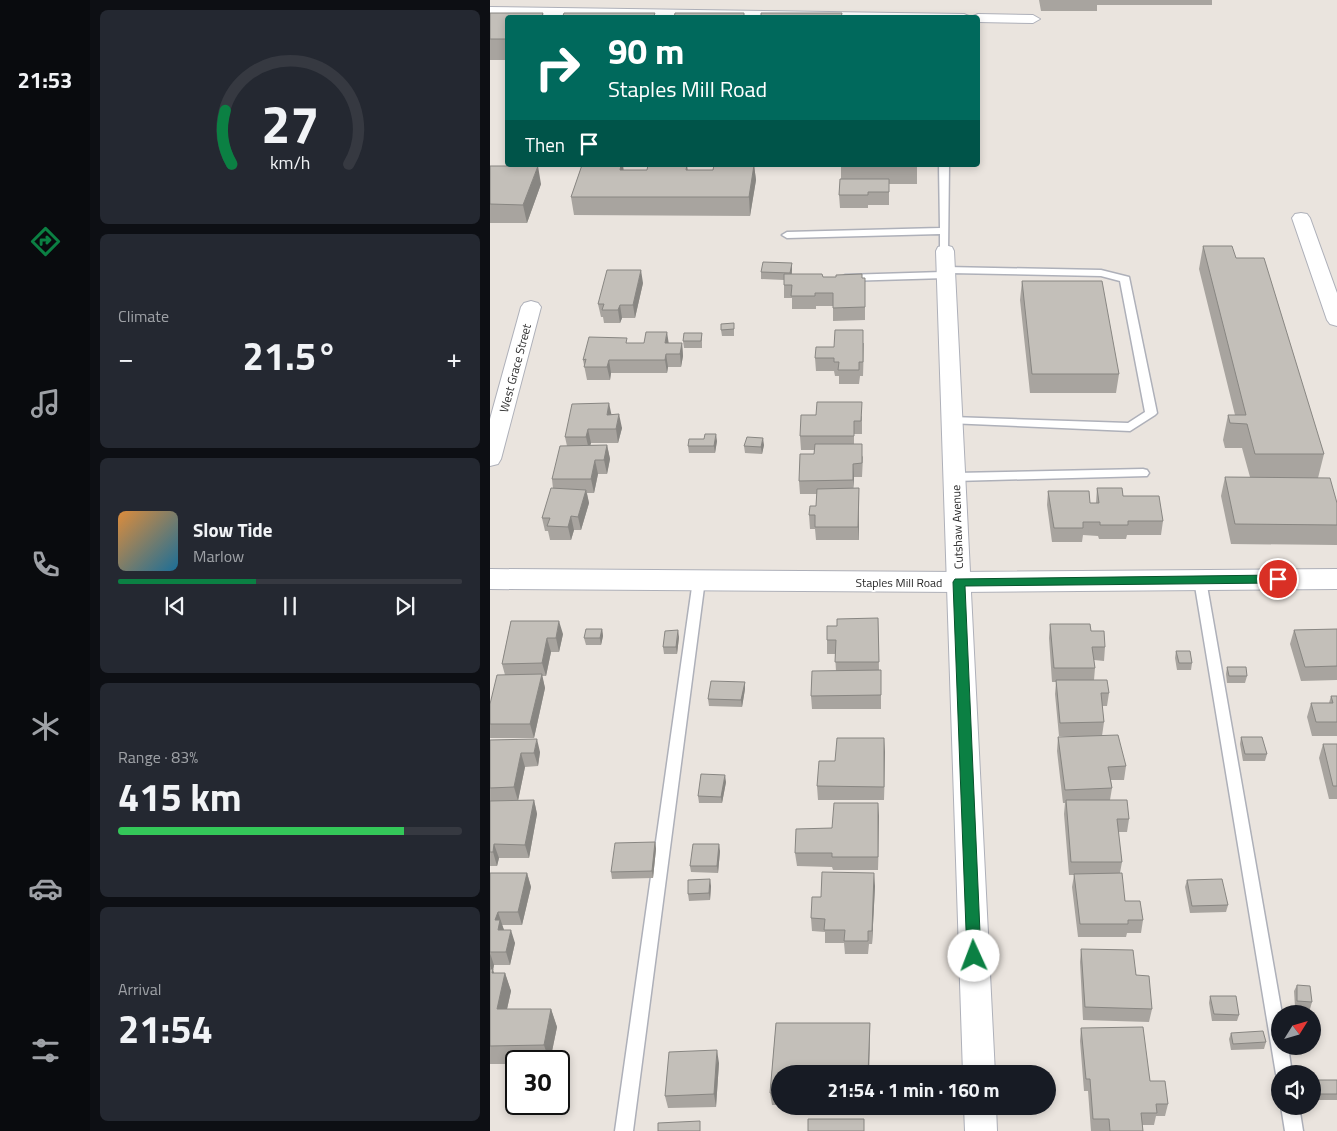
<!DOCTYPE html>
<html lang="en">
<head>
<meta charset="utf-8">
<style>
	body { margin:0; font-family:"Titillium Web",sans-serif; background:#242831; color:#f1f3f6; height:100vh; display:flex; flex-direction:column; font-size:19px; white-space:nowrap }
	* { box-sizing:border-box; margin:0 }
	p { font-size:16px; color:#9ea1a6 }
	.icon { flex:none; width:28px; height:28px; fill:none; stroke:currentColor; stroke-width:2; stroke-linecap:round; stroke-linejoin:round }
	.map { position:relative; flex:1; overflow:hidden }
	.details { display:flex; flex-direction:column; gap:10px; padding:10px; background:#0d0f14; width:400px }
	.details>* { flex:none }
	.top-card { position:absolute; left:15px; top:15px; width:475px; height:152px; border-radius:5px; box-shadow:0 2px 8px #0003; background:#00695c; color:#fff; overflow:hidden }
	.needle { width:32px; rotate:53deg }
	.buttons { position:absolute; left:781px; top:1005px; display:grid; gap:10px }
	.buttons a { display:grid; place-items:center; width:50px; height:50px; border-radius:50%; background:#171b24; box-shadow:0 2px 8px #0003; font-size:25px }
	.speed { position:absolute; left:15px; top:1050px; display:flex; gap:10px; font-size:25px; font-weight:700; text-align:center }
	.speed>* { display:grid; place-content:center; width:65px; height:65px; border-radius:50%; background:#171b24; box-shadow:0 2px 8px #0003; line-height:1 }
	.speed .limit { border:2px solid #111; border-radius:8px; background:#fff; color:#111 }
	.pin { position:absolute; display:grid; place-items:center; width:42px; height:42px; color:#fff; margin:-21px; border:2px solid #fff; border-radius:50%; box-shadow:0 1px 5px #0007 }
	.me { position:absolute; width:55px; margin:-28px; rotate:358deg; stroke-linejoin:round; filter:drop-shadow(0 0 4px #0008) }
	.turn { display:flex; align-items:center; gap:18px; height:105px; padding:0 20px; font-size:22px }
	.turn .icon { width:65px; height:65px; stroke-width:2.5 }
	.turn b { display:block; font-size:35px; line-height:42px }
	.then { display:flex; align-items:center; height:48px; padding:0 20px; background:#0003; gap:10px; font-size:19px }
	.big { font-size:38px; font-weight:700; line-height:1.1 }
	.details .card { flex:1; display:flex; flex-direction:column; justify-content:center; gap:8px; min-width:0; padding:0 18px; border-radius:8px; background:#242831 }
	.details .dial { align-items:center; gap:0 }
	.dial svg { height:130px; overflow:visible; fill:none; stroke:#363941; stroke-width:7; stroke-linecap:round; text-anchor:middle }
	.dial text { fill:#f1f3f6; stroke:none }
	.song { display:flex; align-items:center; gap:15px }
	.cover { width:60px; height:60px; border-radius:8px; background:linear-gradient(135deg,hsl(30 70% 55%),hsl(200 70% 35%)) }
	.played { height:5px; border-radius:2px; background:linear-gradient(90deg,#0b8043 40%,#363941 40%) }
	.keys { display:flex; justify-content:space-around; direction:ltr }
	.heat { display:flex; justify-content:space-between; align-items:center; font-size:28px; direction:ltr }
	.charge { height:8px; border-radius:4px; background:linear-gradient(90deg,#34c759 83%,#363941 0) }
	.trip { position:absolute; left:281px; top:1065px; width:285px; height:50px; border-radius:25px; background:#171b24; box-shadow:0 2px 8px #0003; font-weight:700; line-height:50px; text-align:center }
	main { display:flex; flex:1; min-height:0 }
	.dock { display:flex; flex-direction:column; width:90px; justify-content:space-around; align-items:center; background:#090b0e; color:#9ea1a6 }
	.dock .icon { width:35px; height:35px }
	.dock .on { color:#0b8043 }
	.dock b { font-size:22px; color:#f1f3f6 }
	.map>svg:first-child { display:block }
</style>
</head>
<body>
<main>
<nav class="dock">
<b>21:53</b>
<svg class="icon on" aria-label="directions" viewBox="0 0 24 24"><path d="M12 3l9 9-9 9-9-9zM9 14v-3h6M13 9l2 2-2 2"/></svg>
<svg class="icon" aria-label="music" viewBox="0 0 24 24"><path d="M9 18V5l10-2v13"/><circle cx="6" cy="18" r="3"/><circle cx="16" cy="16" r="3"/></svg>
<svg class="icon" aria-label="phone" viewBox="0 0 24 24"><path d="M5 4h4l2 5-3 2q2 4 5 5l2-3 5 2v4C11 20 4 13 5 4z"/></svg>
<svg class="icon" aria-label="climate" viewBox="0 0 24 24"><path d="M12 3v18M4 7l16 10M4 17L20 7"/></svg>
<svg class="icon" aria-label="car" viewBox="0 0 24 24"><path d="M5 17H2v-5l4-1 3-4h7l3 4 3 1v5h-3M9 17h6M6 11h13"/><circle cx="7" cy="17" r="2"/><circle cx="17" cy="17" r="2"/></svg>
<svg class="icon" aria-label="filters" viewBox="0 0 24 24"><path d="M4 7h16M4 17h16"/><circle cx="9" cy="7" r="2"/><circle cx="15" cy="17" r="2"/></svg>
</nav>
<section class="details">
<div class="card dial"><svg viewBox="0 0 100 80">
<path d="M14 69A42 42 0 1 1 86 69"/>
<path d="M14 69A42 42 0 0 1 10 36" stroke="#0b8043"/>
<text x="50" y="56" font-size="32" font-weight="700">27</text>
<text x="50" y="72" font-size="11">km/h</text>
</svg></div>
<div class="card"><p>Climate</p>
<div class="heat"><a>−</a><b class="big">21.5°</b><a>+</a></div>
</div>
<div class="card">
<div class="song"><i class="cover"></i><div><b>Slow Tide</b><p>Marlow</p></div></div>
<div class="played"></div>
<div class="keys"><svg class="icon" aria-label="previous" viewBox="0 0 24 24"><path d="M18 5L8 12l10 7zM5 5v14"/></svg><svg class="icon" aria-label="pause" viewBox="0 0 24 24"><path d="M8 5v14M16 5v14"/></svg><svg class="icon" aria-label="next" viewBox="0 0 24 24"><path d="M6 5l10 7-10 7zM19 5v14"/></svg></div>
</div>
<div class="card"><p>Range · 83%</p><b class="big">415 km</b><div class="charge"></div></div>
<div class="card"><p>Arrival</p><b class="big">21:54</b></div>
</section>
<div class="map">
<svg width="847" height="1131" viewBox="0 0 847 1131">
	<rect width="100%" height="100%" fill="#eae4de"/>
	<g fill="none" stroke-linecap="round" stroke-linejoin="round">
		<g stroke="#aeb0b9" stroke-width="3">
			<path id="service" d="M 449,165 L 459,165 L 458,253 L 452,253 L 450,251 L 450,234 L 297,238 L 292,235 L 297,232 L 450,228 Z
				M 456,267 L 611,270 L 639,277 L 667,413 L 665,415 L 640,431 L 458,423 L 456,421 L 462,417 L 638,423 L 655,412 L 630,281 L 611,276 L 460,273 L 460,277 L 456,278 L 355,281 L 350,278 L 355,275 L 452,272 L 452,268 Z
				M 653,469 L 657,470 L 659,473 L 657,476 L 465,481 L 459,477 L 465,473 Z
				M 209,576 L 215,580 L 143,1131 L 125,1131 L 203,580 Z
				M 710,576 L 716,580 L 792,1014 L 790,1014 L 790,1046 L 798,1046 L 802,1074 L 790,1074 L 790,1080 L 786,1074 L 704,580 Z
				M 791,1106 L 809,1106 L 813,1131 L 795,1131 Z"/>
		</g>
		<g stroke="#aeb0b9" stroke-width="2">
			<path id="minor" d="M 0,7 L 474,14 L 481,17 L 488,14 L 543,15 L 550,19 L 543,23 L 488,22 L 488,18 L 0,15 Z
				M 811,213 L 817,214 L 820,218 L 847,293 L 847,326 L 840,324 L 837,320 L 802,218 L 805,214 Z
				M 455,245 L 462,247 L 464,251 L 505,1074 L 473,1074 L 446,251 L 448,247 Z
				M 41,301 L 48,303 L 51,307 L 11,459 L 8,464 L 0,466 L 0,419 L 31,307 L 34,303 Z
				M 474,1106 L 506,1106 L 507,1131 L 475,1131 Z"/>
		</g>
		<g stroke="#aeb0b9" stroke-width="2">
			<path id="tertiary" d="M 0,569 L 469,572 L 847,569 L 847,589 L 469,592 L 0,589 Z"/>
		</g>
		<use href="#service" fill="#fff" fill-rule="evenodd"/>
		<use href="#minor" fill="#fff" fill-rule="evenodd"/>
		<use href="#tertiary" fill="#fff" fill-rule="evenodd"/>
	</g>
	<path fill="#a8a49f" d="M 549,0 L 722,0 L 722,5 L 607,5 L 607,11 L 551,11 Z
		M 0,13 L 53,13 L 54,18 L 18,18 L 18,60 L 0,60 Z
		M 92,165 L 133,165 L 133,170 L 157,170 L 197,165 L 198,170 L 223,170 L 224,165 L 264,165 L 266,180 L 260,216 L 84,215 L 81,197 Z
		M 351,165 L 427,165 L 427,184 L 399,184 L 399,205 L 378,205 L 378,208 L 350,208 L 349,195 L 351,179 Z
		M 0,166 L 51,184 L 37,223 L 0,223 Z
		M 713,246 L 746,258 L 834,454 L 828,478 L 847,503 L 847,545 L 741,544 L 731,496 L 735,477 L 760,477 L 752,448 L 735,448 L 733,440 L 738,415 L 745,415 L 709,269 Z
		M 302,263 L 302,274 L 333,277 L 375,278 L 375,320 L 343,321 L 343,306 L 326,306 L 326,309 L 302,309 L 302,298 L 294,298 L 294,280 L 271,279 L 271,272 Z
		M 532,281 L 629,374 L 626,393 L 540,393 L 530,300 Z
		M 153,283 L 145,318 L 132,318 L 130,323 L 114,323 L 113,317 L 111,317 L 108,304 Z
		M 244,323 L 244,336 L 232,336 L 231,330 Z
		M 212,333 L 212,348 L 194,348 L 193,341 Z
		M 138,343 L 192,343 L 193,356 L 191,367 L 178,367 L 177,373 L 121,373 L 120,380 L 97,380 L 93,360 Z
		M 374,343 L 373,376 L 370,376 L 369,384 L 349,384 L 349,376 L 345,376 L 344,371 L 326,371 L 325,358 L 344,347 Z
		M 121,414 L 132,428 L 128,443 L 101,443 L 100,445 L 117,445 L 120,459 L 117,474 L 108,474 L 104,493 L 97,493 L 99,503 L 91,530 L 84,530 L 81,540 L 60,540 L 58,531 L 55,531 L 52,518 L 63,489 L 62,479 L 77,446 L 75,437 Z
		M 372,416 L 372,434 L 364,434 L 364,444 L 373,457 L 372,477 L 364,477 L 363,488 L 369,488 L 369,540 L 326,540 L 325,529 L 320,529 L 319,515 L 326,506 L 327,494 L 310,494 L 309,481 L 324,454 L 324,450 L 311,450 L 310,436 Z
		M 214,439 L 227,441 L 225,453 L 199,453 L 198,446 Z
		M 274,445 L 272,454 L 255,453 L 254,446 Z
		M 607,488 L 633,496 L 673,521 L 671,535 L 637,535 L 636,539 L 609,539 L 608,536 L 593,535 L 592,542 L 562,542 L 557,505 L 558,491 L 600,503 L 606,503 Z
		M 388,618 L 389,670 L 391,670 L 391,709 L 322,709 L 321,696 L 346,671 L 345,654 L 337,654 L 337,640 L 347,626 Z
		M 21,621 L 73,634 L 69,652 L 61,652 L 56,676 L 52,676 L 55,688 L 44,738 L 0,738 L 0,704 L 15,675 L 12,664 Z
		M 560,624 L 601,631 L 615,647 L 614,661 L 604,660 L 605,668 L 604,680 L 619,693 L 617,706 L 612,706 L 614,722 L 612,736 L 636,766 L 634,780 L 621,780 L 622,788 L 620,800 L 639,819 L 637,832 L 628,832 L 632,862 L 630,873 L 635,901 L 653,920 L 651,933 L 637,933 L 636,937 L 588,937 L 582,887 L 584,875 L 579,875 L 574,814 L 575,803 L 573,803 L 567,751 L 568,737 L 609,736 L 569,736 L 565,694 L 566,682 L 562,682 L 559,638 Z
		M 112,629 L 113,636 L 111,645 L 96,645 L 94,638 Z
		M 847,629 L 847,680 L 811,681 L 800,644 L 804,630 Z
		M 189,637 L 187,654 L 174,654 L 173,647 Z
		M 686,651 L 702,663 L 701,670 L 687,670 L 685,658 Z
		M 737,667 L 757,676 L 755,683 L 737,683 L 736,674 Z
		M 255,682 L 255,689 L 252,707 L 219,706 L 218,699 Z
		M 841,696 L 847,696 L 847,736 L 822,736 L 817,717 L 821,703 L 839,703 Z
		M 751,737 L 777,754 L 775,761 L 753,761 L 750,744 Z
		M 394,738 L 394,800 L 328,800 L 327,786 L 345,761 Z
		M 0,740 L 50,752 L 48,766 L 35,767 L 28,800 L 44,800 L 47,814 L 39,858 L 9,858 L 7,866 L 0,866 Z
		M 833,744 L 847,744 L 847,799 L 839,799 L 829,758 Z
		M 236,782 L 232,803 L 209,803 L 208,796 Z
		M 388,803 L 388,870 L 343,870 L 342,867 L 307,866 L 305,853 L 342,828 Z
		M 165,842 L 166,849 L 163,878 L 122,879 L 121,872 Z
		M 230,851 L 228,873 L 201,872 L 200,866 Z
		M 0,873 L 37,873 L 41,887 L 32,925 L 12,925 L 14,930 L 25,943 L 20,965 L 4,965 L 3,970 L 4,973 L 15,973 L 21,991 L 17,1009 L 61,1009 L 67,1027 L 60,1061 L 26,1061 L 26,1064 L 0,1064 Z
		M 697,880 L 738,905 L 736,912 L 700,913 L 695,887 Z
		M 221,886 L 220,900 L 199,901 L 198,894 Z
		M 385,886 L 382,944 L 379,944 L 378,954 L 355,954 L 354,943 L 335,943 L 335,932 L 322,931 L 321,918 L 331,897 Z
		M 591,949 L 646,975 L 662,1009 L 659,1022 L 593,1020 L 590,962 Z
		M 807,985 L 822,1002 L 820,1009 L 805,1007 L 804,991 Z
		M 720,996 L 749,1015 L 747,1021 L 722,1021 L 719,1003 Z
		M 286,1023 L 380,1023 L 379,1074 L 290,1074 L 290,1105 L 282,1105 L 280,1093 Z
		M 591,1028 L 660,1081 L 678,1104 L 675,1116 L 666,1116 L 664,1125 L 652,1125 L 653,1131 L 601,1131 L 598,1091 L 594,1091 L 590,1041 Z
		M 741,1033 L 776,1042 L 774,1049 L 741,1050 L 739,1039 Z
		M 229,1063 L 226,1107 L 178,1108 L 175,1096 Z
		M 827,1080 L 847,1080 L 847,1100 L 828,1100 L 825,1086 Z"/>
	<path fill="#888682" d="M 131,165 L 133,165 L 135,180 L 130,170 Z
		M 264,165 L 266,180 L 260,216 L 259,197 Z
		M 48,166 L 51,184 L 37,223 L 33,205 Z
		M 302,263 L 302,269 L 301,280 L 300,273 Z
		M 151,270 L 153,283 L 145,318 L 143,305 Z
		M 130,305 L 132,318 L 130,323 L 128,310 Z
		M 177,332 L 179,345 L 176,354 L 178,367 L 177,373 L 175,360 L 175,343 Z
		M 192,343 L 193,356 L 191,367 L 190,354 Z
		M 119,360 L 121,373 L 120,380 L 117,367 Z
		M 119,403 L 122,417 L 117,415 Z
		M 129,414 L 132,428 L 128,443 L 126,429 Z
		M 98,429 L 101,443 L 99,450 L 96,437 Z
		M 226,434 L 227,441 L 225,453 L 224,446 Z
		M 273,438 L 274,445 L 272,454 L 271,447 Z
		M 117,445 L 120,459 L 117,474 L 114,460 Z
		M 105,460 L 108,474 L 104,493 L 101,479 Z
		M 363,464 L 364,477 L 363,494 Z
		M 369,488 L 369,540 L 368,527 Z
		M 96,490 L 99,503 L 91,530 L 88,517 Z
		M 81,516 L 84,530 L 81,540 L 78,527 Z
		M 69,621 L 73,634 L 69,652 L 66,638 Z
		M 112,629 L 113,636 L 111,645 L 110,638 Z
		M 188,630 L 189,637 L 187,654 L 186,647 Z
		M 57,638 L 61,652 L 56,676 L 52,663 Z
		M 52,674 L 55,688 L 44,738 L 40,724 Z
		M 255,682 L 255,689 L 252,707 L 251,700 Z
		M 394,738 L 395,752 L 394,800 Z
		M 47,739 L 50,752 L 48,766 L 44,753 Z
		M 31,753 L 35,767 L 28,801 L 24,787 Z
		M 235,775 L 236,782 L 232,803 L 231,797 Z
		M 44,800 L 47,814 L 39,858 L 35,845 Z
		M 388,803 L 389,816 L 388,870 Z
		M 165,842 L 166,849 L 163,878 L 162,871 Z
		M 4,844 L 9,858 L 7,866 L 3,852 Z
		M 229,844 L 230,851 L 228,873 L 227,866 Z
		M 37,873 L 41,887 L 32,925 L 28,912 Z
		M 384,873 L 385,886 L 382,944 L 382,931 Z
		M 220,879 L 221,886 L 220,900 L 219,893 Z
		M 8,912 L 15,933 L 13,943 L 5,920 Z
		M 21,930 L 25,943 L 20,965 L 16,952 Z
		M 0,953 L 4,965 L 3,970 L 9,988 L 2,973 L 0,966 Z
		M 15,973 L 21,991 L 13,1027 L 7,1009 Z
		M 61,1009 L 67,1027 L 60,1061 L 59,1061 L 54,1045 Z
		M 380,1023 L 379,1074 L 378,1074 Z
		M 227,1050 L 229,1063 L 226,1107 L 224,1094 Z"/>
	<path fill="#c3bfb9" stroke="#888682" d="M 0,13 L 53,13 L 51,18 L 18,18 L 18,39 L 0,39 Z
		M 74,13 L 165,13 L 163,18 L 72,18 Z
		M 185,13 L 254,13 L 254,18 L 184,18 Z
		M 271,13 L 352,13 L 351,18 L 271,18 Z
		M 92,165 L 131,165 L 130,170 L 157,170 L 158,165 L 197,165 L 196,170 L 223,170 L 224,165 L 264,165 L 259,197 L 81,197 Z
		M 351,165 L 427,165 L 427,166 L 350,166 Z
		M 0,166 L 48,166 L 33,205 L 0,204 Z
		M 350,179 L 399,179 L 399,192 L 378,192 L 378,195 L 349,195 Z
		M 713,246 L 742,246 L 746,258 L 774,258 L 834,454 L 765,454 L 757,424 L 740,423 L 738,415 L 756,415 Z
		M 273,262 L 302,263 L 300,273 L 271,272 Z
		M 117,270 L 151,270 L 143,305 L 130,305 L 128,310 L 112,310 L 114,304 L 108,304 Z
		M 294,274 L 332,274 L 333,277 L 346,277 L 346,275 L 372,274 L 372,278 L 375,278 L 375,307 L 343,308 L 343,293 L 325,293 L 325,296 L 301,296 L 302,285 L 294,285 Z
		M 532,281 L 612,281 L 629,374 L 542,374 Z
		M 244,323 L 244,329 L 231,330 L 231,324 Z
		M 345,330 L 373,330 L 373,362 L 369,362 L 369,370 L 348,370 L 349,362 L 344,362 L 344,358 L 325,358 L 326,347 L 344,347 Z
		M 156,332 L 177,332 L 175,343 L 192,343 L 190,354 L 176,354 L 175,360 L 119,360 L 117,367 L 94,367 L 96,359 L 93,360 L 99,337 L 137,338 L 136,343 L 154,343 Z
		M 194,333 L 212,333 L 211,341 L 193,341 Z
		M 327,402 L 372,402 L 371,421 L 364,421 L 364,436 L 310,436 L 311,415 L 326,415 Z
		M 119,403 L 117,415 L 129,414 L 126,429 L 98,429 L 96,437 L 75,437 L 82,404 Z
		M 215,434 L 226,434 L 224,446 L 198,446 L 199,439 L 214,439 Z
		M 257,437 L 273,438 L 271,447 L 254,446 Z
		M 325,444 L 372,444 L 372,463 L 363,464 L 363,480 L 309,481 L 310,454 L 324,454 Z
		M 117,445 L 114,460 L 105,460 L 101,479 L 62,479 L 70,446 Z
		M 735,477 L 840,478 L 847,503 L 847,525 L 745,524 Z
		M 61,488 L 96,490 L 88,517 L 81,516 L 78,527 L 57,526 L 60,518 L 52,518 Z
		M 369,488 L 368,527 L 325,527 L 325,515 L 319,515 L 320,506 L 326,506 L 327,489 Z
		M 607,488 L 632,488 L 633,496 L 669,496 L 673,521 L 638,521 L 638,525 L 610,525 L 610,522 L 593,522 L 593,528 L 564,528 L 558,491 L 599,491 L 600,503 L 609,503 Z
		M 388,618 L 389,662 L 345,662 L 346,640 L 337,640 L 337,626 L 347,626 L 347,619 Z
		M 21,621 L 69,621 L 66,638 L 57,638 L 52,663 L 12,664 Z
		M 560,624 L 600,624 L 601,631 L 614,631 L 615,647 L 602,647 L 605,668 L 564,668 Z
		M 96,629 L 112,629 L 110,638 L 94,638 Z
		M 847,629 L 847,666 L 815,667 L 804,630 Z
		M 188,630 L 186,647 L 173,647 L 175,631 Z
		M 686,651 L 700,651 L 702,663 L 689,663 Z
		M 737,667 L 756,667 L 757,676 L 739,676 Z
		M 391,670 L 391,695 L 321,696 L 322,671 Z
		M 52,674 L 40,724 L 0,724 L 0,704 L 7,675 Z
		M 566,680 L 617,680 L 619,693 L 611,693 L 614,722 L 570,723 Z
		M 221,681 L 255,682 L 251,700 L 218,699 Z
		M 841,696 L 847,696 L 847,722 L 826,722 L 821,703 L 843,703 Z
		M 628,735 L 636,766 L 618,767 L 622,788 L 575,790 L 568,737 Z
		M 751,737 L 772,737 L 777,754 L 755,754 Z
		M 347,738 L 394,738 L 394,787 L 327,786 L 329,761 L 345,761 Z
		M 47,739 L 44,753 L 31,753 L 24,787 L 0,788 L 0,740 Z
		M 833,744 L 847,744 L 847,786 L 843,786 Z
		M 211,774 L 235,775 L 231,797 L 208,796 Z
		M 44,800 L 35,845 L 4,844 L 3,852 L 0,852 L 0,801 Z
		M 576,800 L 637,800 L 639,819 L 627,819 L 632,862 L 581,862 Z
		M 344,803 L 388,803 L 388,857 L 342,857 L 342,853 L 305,853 L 306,829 L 342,828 Z
		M 165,842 L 162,871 L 121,872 L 125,843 Z
		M 203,844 L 229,844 L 227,866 L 200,866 Z
		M 332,872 L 384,873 L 382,931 L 378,931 L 378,941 L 354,941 L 355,930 L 334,930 L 335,919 L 321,918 L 322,897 L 331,897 Z
		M 0,873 L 37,873 L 28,912 L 8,912 L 5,920 L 10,920 L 8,930 L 21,930 L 16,952 L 0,952 Z
		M 632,873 L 635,901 L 650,901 L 653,920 L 638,920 L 638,924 L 590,924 L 584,874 Z
		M 220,879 L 219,893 L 198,894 L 198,880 Z
		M 732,879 L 738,905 L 702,906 L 697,880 Z
		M 591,949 L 643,950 L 646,975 L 659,976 L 662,1009 L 595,1007 Z
		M 0,969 L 3,969 L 2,973 L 15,973 L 7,1009 L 61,1009 L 54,1045 L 0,1046 Z
		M 807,985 L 820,986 L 822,1002 L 807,1001 Z
		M 720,996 L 746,996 L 749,1015 L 724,1014 Z
		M 286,1023 L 380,1023 L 378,1074 L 290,1074 L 290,1093 L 280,1093 Z
		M 653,1027 L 660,1081 L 675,1081 L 678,1104 L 666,1104 L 667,1113 L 651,1113 L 653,1131 L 620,1131 L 619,1119 L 603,1119 L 600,1079 L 596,1079 L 591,1028 Z
		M 773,1031 L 776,1042 L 743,1044 L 741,1033 Z
		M 227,1050 L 224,1094 L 175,1096 L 179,1052 Z
		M 827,1080 L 847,1080 L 847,1094 L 830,1094 Z
		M 318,1119 L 374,1119 L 374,1131 L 318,1131 Z
		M 210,1121 L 210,1131 L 168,1131 L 168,1123 Z"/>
	<path fill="#0b8043" stroke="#07532c" d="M 788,575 L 794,579 L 788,583 L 475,586 L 491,956 L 489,960 L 484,962 L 479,960 L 477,956 L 463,582 L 465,579 Z"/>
	<g text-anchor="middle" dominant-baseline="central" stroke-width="4" stroke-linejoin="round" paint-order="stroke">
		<g font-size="12" fill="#2a2a2a" stroke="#fff">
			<text transform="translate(25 368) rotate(-75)">West Grace Street</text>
			<text transform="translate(467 527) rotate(-92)">Cutshaw Avenue</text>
			<text x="409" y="582">Staples Mill Road</text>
		</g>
	</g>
</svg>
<div class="buttons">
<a><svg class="needle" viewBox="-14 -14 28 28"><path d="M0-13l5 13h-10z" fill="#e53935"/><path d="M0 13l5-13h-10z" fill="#9ea1a6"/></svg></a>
<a><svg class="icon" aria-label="sound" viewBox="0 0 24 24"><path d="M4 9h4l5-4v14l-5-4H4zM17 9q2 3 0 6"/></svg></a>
</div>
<div class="speed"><div class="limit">30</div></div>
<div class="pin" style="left:788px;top:579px;background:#d93025"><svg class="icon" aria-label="arrive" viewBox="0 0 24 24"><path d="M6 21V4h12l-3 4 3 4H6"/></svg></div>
<svg class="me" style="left:484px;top:956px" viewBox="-20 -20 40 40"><circle r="19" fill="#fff"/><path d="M0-13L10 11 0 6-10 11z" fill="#0b8043"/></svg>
<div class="trip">21:54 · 1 min · 160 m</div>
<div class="top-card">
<div class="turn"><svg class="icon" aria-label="right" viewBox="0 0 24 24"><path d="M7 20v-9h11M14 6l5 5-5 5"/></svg><div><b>90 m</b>Staples Mill Road</div></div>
<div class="then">Then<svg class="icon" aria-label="arrive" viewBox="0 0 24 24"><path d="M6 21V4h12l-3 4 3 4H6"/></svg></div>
</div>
</div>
</main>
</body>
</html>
